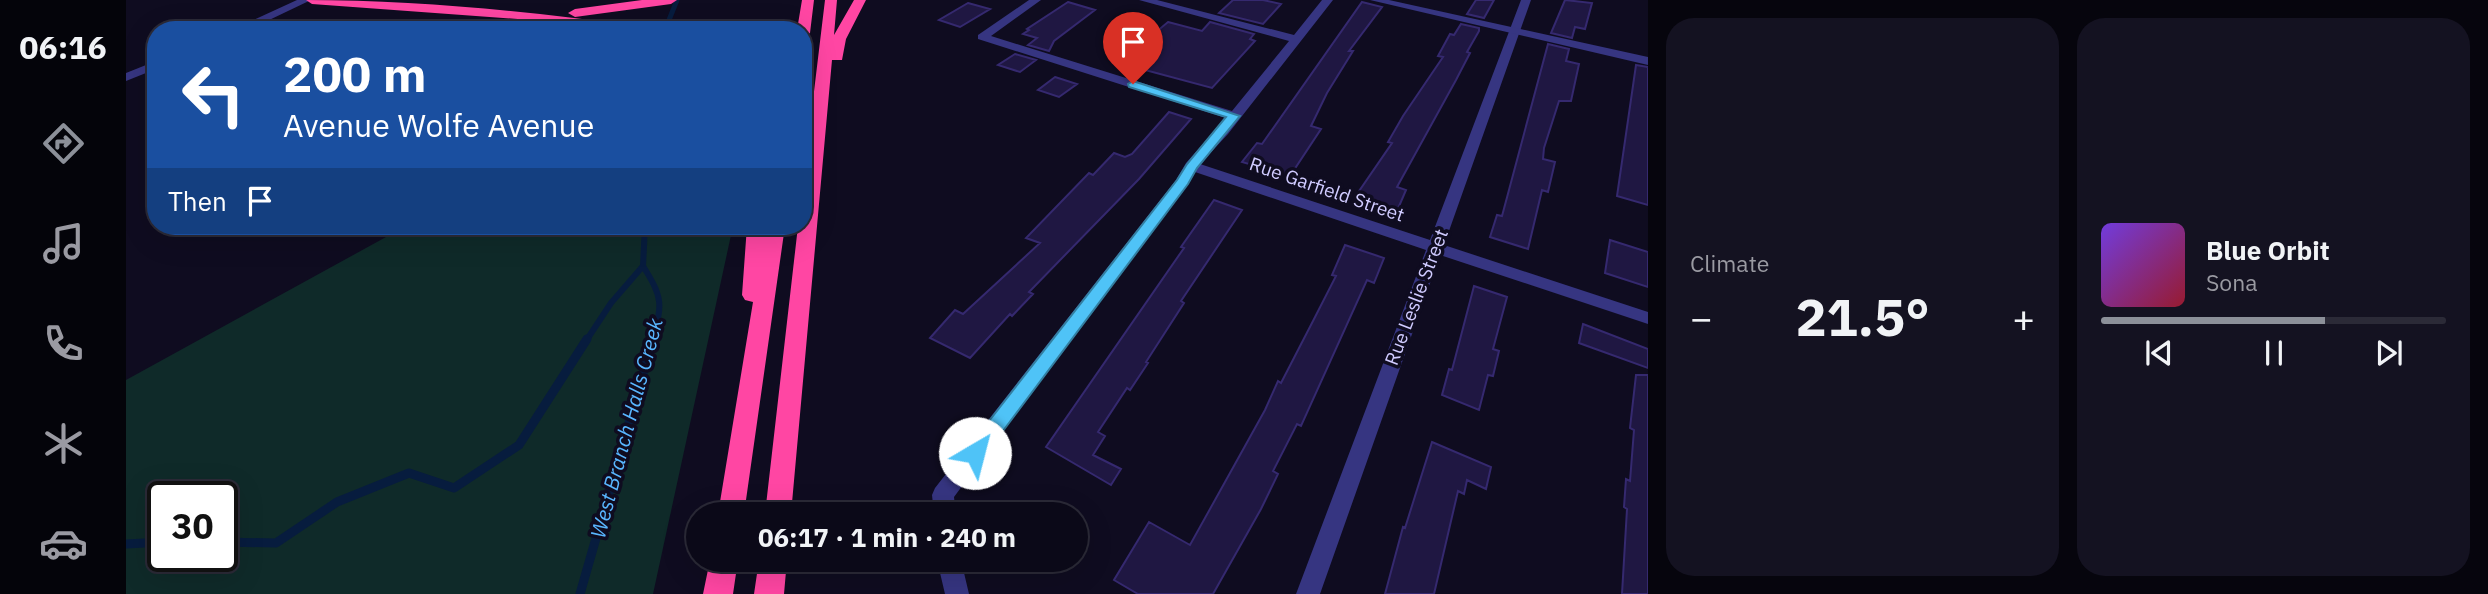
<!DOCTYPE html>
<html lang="en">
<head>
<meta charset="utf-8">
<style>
	body { margin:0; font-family:"IBM Plex Sans",sans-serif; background:#141221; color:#f1f3f6; height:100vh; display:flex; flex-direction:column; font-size:26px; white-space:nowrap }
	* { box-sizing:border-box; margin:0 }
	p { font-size:23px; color:#9a9aa2 }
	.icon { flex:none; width:38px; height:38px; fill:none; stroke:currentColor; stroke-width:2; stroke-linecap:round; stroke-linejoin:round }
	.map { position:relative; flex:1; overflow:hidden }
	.sheet { display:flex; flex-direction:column; gap:18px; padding:18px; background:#06050d; width:840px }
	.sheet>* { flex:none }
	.guide { position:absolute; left:21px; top:21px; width:665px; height:214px; border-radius:28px; box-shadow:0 7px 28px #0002,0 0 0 2px #2b2a37; background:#1a4fa0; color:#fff; overflow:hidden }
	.speed { position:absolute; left:21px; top:481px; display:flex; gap:14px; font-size:35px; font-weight:700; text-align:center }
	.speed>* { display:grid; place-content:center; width:91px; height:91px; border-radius:50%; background:#0b0918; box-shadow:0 7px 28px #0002,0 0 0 2px #2b2a37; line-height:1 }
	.speed .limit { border:4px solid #111; border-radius:10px; background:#fff; color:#111 }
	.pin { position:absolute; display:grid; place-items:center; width:60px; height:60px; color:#fff; margin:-72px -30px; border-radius:50% 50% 50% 0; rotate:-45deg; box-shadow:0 0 7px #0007 }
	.pin .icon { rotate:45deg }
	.me { position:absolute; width:77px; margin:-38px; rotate:37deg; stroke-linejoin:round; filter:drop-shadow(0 0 5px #0008) }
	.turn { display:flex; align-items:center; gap:24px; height:147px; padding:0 21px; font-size:32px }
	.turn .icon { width:91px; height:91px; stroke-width:2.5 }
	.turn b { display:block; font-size:49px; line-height:60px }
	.then { display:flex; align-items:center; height:66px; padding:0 21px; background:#0003; gap:14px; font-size:26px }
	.big { font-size:52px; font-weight:700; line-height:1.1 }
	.sheet .widget { flex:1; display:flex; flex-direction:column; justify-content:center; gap:10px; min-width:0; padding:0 24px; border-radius:28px; background:#141221 }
	.song { display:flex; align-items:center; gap:21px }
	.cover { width:84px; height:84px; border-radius:10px; background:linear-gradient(135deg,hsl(260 70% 55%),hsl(350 70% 35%)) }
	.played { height:7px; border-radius:4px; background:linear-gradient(90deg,#8c9099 65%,#2b2a37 65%) }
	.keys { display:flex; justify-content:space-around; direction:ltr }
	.heat { display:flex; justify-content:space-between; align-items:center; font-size:38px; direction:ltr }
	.sheet .tiles { flex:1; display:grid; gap:18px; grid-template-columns:repeat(2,1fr) }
	.trip { position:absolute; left:560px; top:502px; width:402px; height:70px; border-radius:35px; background:#0b0918; box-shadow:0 7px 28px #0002,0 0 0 2px #2b2a37; font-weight:700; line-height:70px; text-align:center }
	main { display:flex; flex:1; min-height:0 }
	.tab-bar { display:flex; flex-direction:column; width:126px; justify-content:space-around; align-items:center; background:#04040a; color:#9a9aa2 }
	.tab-bar .icon { width:49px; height:49px }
	.tab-bar .on { color:#8c9099 }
	.tab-bar b { font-size:32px; color:#f1f3f6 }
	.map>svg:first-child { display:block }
</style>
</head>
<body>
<main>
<nav class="tab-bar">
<b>06:16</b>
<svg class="icon on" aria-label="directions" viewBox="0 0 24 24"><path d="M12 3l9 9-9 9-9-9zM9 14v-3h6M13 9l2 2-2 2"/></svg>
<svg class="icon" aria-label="music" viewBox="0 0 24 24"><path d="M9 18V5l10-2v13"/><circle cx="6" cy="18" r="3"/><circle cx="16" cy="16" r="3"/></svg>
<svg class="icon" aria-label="phone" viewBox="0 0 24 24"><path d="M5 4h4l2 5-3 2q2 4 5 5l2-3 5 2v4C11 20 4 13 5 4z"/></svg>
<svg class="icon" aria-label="climate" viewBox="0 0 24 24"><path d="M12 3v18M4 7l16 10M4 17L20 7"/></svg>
<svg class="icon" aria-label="car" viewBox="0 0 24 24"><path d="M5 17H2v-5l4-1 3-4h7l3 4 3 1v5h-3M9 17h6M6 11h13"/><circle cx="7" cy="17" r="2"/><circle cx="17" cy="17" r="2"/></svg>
</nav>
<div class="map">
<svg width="1522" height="594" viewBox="0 0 1522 594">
	<rect width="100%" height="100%" fill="#0f0c20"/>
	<path fill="#0f2a29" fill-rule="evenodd" d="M 280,226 L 607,226 L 527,594 L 0,594 L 0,380 ZM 37,497 L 96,497 L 96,556 L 37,556 Z"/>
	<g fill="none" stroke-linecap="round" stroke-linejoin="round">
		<path stroke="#071c3e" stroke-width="5" d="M 539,30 L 551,0"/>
		<path stroke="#071c3e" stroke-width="6" d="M 517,266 L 519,226
			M 517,266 C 537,298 537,304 526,341
			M 460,341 L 485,303 L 517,266"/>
		<path stroke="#071c3e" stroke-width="9" d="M 96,542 L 150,543 L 211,502 L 283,473 L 328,488 L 393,445 L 461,339
			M 0,544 L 37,542
			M 454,594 L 527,339"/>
	</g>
	<path fill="#1f1742" stroke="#35296f" stroke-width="2" d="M 1107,0 L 1137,0 L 1155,4 L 1137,24 L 1093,13 Z
		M 1350,0 L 1368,0 L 1358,18 L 1341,14 Z
		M 1439,0 L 1466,3 L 1459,29 L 1449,27 L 1446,38 L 1425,33 Z
		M 942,2 L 969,10 L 928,41 L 923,51 L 902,45 L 911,38 L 897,34 L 903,30 L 901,29 Z
		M 1236,2 L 1256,7 L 1223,51 L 1227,51 L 1201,93 L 1185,126 L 1195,129 L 1164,176 L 1116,162 L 1131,143 L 1136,144 Z
		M 842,3 L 864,9 L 834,27 L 813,20 Z
		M 1042,22 L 1076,31 L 1084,22 L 1128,34 L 1124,39 L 1129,41 L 1086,88 L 993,63 Z
		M 1335,24 L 1353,28 L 1353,31 L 1341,52 L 1344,53 L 1330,80 L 1271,187 L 1280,190 L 1271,211 L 1229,197 L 1266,143 L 1262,142 L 1277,116 L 1317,57 L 1312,56 L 1324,34 L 1328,35 Z
		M 1422,44 L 1443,49 L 1440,61 L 1453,64 L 1445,101 L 1433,101 L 1418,148 L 1417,159 L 1429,162 L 1422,192 L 1416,190 L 1402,249 L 1364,237 L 1371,215 L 1376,216 Z
		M 889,54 L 910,60 L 894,72 L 872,65 Z
		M 1510,65 L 1522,67 L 1522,205 L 1491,196 Z
		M 929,77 L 951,84 L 933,97 L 912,90 Z
		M 1043,112 L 1065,119 L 1013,179 L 903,292 L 907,294 L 886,316 L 884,314 L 844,358 L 804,338 L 829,310 L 837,314 L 914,243 L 900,238 L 963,173 L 967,175 L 988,153 L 999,157 L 1006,154 Z
		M 1088,200 L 1116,210 L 1055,301 L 1058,303 L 1020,362 L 1022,363 L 1004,390 L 1001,388 L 972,432 L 979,436 L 967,455 L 995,469 L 985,485 L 920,447 L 1058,248 L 1055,247 Z
		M 1484,240 L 1522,252 L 1522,287 L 1479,273 Z
		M 1219,245 L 1258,258 L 1248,283 L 1241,280 L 1175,426 L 1171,424 L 1147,471 L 1152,474 L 1135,509 L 1087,594 L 1012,594 L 988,580 L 1023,522 L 1064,545 L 1139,410 L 1152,381 L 1155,383 L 1187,321 L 1210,276 L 1206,275 Z
		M 1348,286 L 1381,297 L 1367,349 L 1373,351 L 1367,376 L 1362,375 L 1353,410 L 1316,395 L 1323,369 L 1326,370 Z
		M 1457,324 L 1522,349 L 1522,368 L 1453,343 Z
		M 1510,375 L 1522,375 L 1522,594 L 1496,594 L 1501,509 L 1498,507 L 1500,479 L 1504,481 L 1508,430 L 1504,428 Z
		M 1306,442 L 1365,467 L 1360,489 L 1341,480 L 1338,494 L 1332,491 L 1308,594 L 1259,594 L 1277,527 L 1279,528 Z"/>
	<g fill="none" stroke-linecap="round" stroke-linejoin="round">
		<path fill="#363581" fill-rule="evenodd" d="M 171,0 L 185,0 L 122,30 L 106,30 Z
			M 903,0 L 915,0 L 865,36 L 1106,111 L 1163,41 L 1013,0 L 1031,0 L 1168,35 L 1196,0 L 1207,0 L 1102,134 L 1074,164 L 1304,240 L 1395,0 L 1405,0 L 1318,245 L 1522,312 L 1522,324 L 1314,255 L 1194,594 L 1170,594 L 1300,250 L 1069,172 L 828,497 L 830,514 L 808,514 L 806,495 L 809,488 L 1050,180 L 1060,163 L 1100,118 L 852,39 L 852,35 Z
			M 30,61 L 30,69 L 0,81 L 0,73 Z
			M 811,560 L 835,560 L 843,594 L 819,594 Z"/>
		<path fill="#363581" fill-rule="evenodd" d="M 1244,0 L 1263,0 L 1522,57 L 1522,65 Z"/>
		<path fill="#ff46a3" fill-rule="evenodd" d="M 180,0 C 290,0 400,11 510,26 L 517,30 L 478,30 L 405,20 L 186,4 Z
			M 516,0 L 551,0 L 545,4 L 449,17 L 442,13 L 449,9 Z
			M 676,0 L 688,0 L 684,33 L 677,37 L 677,30 L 671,30 Z
			M 699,0 L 711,0 L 708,35 L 728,0 L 740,0 L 720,39 L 716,60 L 706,60 L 665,514 L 639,514 L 672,226 L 677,226 L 677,183 Z
			M 621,226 L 659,226 L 618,514 L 592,514 L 627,302 L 619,300 L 616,295 Z
			M 584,560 L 612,560 L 607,594 L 577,594 Z
			M 633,560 L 661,560 L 658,594 L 628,594 Z"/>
	</g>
	<path fill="#4fc3f7" stroke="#337fa1" stroke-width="2" d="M 1007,81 L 1114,116 L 1071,168 L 1062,184 L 856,459 L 849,461 L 842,459 L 839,453 L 842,448 L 1051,180 L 1061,164 L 1100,117 L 1003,87 L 1002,84 Z"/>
	<g text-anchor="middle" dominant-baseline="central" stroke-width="7" stroke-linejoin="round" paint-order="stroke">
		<g font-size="19" fill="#d0cbff" stroke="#0f0c20">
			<text transform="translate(1201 189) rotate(19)">Rue Garfield Street</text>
			<text transform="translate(1290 297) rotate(-69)">Rue Leslie Street</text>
		</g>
		<g font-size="21" font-style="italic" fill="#59b6ff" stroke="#0f0c20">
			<text transform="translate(500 428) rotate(-75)">West Branch Halls Creek</text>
		</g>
	</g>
</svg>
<div class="speed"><div class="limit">30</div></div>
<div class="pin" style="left:1007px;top:84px;background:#d93025"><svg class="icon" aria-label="arrive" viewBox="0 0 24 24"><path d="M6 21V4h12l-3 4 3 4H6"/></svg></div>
<svg class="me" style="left:849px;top:453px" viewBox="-20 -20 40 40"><circle r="19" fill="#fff"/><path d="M0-13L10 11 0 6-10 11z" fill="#4fc3f7"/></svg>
<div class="trip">06:17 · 1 min · 240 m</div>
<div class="guide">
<div class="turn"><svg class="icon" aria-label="left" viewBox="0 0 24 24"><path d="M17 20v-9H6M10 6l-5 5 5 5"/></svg><div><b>200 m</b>Avenue Wolfe Avenue</div></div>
<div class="then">Then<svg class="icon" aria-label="arrive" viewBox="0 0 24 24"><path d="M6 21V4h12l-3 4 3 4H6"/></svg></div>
</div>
</div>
<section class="sheet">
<div class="tiles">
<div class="widget"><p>Climate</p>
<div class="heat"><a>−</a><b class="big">21.5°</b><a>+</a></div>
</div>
<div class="widget">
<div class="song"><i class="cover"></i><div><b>Blue Orbit</b><p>Sona</p></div></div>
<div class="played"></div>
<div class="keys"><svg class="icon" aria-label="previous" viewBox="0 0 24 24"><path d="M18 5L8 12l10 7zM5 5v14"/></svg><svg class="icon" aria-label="pause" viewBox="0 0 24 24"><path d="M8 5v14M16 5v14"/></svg><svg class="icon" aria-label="next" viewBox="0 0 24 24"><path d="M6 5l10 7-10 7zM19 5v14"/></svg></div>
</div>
</div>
</section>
</main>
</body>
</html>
